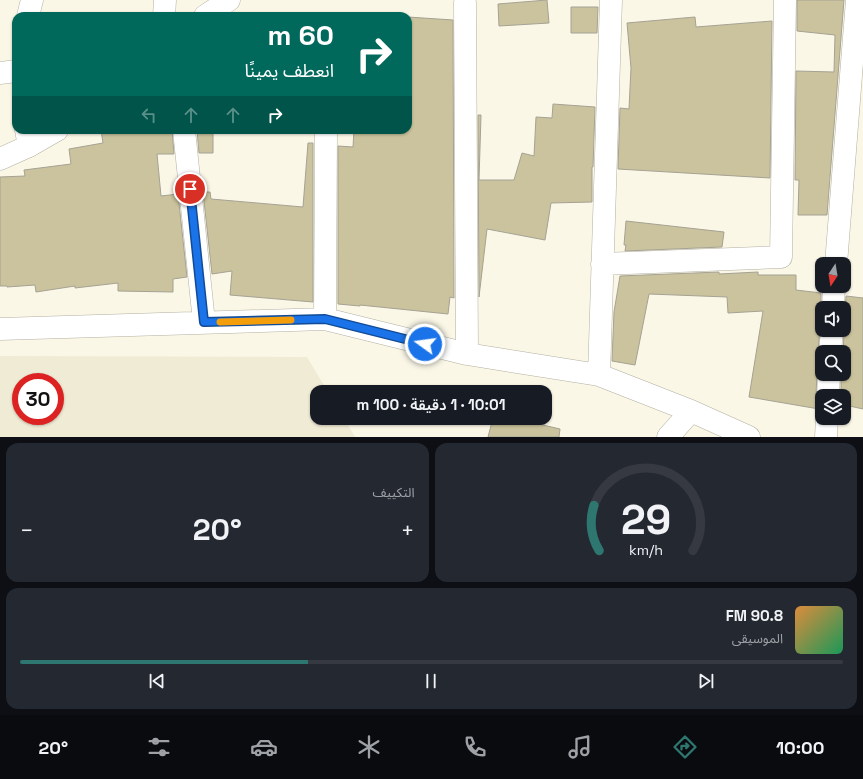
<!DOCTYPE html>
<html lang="ar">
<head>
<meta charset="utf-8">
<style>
	body { margin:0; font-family:"Space Grotesk","Noto Sans Arabic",sans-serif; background:#242831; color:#f1f3f6; direction:rtl; height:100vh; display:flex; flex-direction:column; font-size:15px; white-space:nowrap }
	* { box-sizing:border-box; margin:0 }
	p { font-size:13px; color:#9ea1a6 }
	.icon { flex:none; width:22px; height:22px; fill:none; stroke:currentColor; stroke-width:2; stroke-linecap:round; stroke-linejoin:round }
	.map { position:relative; height:437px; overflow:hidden; direction:ltr }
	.drawer { display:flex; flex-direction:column; gap:6px; padding:6px; background:#0d0f14; flex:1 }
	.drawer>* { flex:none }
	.guide { position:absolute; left:12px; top:12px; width:400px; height:122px; border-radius:12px; box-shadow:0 1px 3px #0004; direction:rtl; background:#00695c; color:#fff; overflow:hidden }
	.needle { width:26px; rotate:192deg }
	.fabs { position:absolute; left:815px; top:257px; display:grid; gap:8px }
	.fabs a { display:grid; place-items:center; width:36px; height:36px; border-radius:8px; background:#171b24; box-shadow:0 1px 3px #0004; font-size:20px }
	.speed { position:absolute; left:12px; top:373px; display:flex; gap:8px; font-size:20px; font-weight:700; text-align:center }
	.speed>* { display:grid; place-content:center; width:52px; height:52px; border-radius:50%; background:#171b24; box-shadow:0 1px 3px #0004; line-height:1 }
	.speed .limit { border:6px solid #d22; background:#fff; color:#111 }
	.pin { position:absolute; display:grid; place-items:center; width:34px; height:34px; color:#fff; margin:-17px; border:2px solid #fff; border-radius:50%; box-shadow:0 1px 4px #0007 }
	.me { position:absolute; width:44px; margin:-22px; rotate:284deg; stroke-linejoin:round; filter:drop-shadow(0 0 3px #0008) }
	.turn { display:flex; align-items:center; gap:14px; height:84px; padding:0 12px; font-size:18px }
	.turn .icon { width:52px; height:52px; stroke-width:2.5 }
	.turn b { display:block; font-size:28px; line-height:34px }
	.lanes { display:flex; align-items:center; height:38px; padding:0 12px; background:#0003; justify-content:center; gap:20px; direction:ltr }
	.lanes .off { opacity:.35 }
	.big { font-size:30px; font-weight:600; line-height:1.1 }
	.drawer .tile { flex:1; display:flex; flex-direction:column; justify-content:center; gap:6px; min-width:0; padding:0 14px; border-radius:12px; background:#242831 }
	.drawer .dial { align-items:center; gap:0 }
	.dial svg { height:104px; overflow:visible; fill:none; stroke:#363941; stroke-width:7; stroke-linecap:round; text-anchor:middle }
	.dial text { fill:#f1f3f6; stroke:none }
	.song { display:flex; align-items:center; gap:12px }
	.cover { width:48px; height:48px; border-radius:6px; background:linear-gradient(135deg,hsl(30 70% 55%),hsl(150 70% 35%)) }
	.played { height:4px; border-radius:2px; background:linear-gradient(90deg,#2e7670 35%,#363941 35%) }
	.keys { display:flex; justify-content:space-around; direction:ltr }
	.heat { display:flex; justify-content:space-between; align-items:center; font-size:22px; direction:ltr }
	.drawer .tiles { flex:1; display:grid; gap:6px; grid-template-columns:1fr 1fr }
	.tile:last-child { grid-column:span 2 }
	.trip { position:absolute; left:310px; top:385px; width:242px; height:40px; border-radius:12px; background:#171b24; box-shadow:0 1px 3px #0004; font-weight:600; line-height:40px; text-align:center; direction:rtl }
	.menu { display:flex; height:64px; justify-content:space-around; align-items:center; background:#090b0e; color:#9ea1a6 }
	.menu .icon { width:28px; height:28px }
	.menu .on { color:#2e7670 }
	.menu b { font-size:18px; color:#f1f3f6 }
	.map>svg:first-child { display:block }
</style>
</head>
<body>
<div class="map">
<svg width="863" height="437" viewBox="0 0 863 437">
	<rect width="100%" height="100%" fill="#faf7e7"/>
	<path fill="#f0ebd4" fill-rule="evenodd" d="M 0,356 L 307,357 L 328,392 L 317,392 L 317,418 L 344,418 L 355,437 L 0,437 ZM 21,382 L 55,382 L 55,416 L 21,416 Z"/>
	<path fill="#cac39d" stroke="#a5a294" d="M 547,0 L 549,23 L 499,26 L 498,4 Z
		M 797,0 L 844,0 L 827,215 L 798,215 L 799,180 L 795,180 L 796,71 L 834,72 L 835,35 L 797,31 Z
		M 571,7 L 598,7 L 597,33 L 571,33 Z
		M 408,17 L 453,20 L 454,298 L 450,297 L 448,314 L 360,305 L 360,306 L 338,304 L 338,146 L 353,147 L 354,130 L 408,130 Z
		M 695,17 L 696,27 L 772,21 L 770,178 L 618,169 L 620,108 L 629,109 L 631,68 L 627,23 Z
		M 553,104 L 595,107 L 593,167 L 592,167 L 592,202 L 551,203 L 545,240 L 487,229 L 479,297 L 478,115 L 481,115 L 479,180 L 514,180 L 522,153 L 534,156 L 536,117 L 552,118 Z
		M 101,130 L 172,130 L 174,154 L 157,154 L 161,196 L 178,194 L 187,277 L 173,279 L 173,292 L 118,291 L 118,283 L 75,288 L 75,286 L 36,292 L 35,285 L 7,287 L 7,286 L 0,286 L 0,177 L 25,176 L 24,170 L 71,164 L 69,149 L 103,143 Z
		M 197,130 L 213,130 L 213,153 L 199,153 Z
		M 308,143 L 313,143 L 313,302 L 230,295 L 232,271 L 212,274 L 203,192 L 210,192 L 211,199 L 303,207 Z
		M 626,221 L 724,232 L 722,247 L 625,251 L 626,245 L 624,245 Z
		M 719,272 L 719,274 L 758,272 L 758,275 L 796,275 L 796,290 L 821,293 L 821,307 L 822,323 L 820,329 L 818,351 L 822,364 L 818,368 L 817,373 L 816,395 L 817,402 L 822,407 L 819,409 L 749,397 L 763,311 L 728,313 L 727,297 L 649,294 L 635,365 L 612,361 L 614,312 L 620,276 Z
		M 846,296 L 863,298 L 863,409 L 845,405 L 844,410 L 844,396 L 841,396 L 841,374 L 844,374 L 844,352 L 843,352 Z
		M 493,418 L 513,418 L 560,429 L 559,437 L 488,437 Z"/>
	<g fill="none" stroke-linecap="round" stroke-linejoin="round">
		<g stroke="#b3b0a2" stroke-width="23">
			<path id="minor" d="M 465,3 L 467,354
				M 28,16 L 32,0
				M 164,16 L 165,0
				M 184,130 L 204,322
				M 0,159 L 29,146
				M 602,264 L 781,257 L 785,0
				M 836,264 L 857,0
				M 833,308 L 834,286
				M 325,319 L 326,130
				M 0,329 L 325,319 L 467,354 L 599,375 L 691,411 L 668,437
				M 830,352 L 832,330
				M 599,375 L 611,0
				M 828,396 L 829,374
				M 691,411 L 749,437
				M 826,437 L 827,418"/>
		</g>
		<g stroke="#b3b0a2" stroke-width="23">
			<path id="tertiary" d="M 205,16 L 229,0
				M 0,73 L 16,71
				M 26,130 L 29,146 L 57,130"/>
		</g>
		<use href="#minor" stroke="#fff" stroke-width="22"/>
		<use href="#tertiary" stroke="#fff" stroke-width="22"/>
	</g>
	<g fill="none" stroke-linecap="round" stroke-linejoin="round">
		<g stroke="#114b97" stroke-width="10">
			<path id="route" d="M 190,189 L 204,322 L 325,319 L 425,344"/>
		</g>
		<use href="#route" stroke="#1a73e8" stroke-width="7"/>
		<path stroke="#f59e0b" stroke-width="7" d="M 220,322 L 291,320"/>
	</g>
</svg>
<div class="fabs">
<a><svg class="needle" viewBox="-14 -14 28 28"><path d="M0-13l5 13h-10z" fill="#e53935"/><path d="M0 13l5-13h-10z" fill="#9ea1a6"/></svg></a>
<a><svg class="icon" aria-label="sound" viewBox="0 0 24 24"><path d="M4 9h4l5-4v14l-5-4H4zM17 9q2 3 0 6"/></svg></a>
<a><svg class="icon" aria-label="search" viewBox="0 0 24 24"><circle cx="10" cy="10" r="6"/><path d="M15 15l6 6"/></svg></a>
<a><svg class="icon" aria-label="layers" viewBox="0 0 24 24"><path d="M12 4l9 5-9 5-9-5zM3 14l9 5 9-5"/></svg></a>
</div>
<div class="speed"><div class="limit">30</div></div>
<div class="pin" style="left:190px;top:189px;background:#d93025"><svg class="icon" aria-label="arrive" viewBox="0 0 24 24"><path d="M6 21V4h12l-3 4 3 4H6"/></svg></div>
<svg class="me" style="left:425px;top:344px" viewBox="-20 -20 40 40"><circle r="17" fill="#1a73e8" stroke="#fff" stroke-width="3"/><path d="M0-11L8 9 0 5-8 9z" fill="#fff"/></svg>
<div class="trip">10:01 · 1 دقيقة · 100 m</div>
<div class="guide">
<div class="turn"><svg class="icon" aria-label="right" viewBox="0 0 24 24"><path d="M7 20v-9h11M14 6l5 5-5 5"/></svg><div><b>60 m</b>انعطف يمينًا</div></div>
<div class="lanes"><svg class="icon off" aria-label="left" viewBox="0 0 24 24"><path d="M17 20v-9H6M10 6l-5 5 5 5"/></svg><svg class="icon off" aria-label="ahead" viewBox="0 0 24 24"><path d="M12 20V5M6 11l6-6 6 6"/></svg><svg class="icon off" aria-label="ahead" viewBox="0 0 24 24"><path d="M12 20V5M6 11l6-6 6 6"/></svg><svg class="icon" aria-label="right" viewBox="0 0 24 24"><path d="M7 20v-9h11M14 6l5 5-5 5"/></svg></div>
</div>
</div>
<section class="drawer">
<div class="tiles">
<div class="tile dial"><svg viewBox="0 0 100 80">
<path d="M14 69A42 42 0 1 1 86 69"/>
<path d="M14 69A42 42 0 0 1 10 34" stroke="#2e7670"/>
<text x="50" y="56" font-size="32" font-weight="700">29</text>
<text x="50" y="72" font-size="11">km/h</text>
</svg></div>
<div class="tile"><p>التكييف</p>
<div class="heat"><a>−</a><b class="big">20°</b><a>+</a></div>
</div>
<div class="tile">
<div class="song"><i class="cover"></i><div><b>90.8 FM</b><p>الموسيقى</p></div></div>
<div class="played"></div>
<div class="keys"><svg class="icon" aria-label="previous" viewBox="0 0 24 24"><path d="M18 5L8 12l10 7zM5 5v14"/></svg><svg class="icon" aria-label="pause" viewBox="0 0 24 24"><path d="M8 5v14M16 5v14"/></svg><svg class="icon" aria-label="next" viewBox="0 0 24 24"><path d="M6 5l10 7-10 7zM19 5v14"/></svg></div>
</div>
</div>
</section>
<nav class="menu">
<b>10:00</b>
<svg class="icon on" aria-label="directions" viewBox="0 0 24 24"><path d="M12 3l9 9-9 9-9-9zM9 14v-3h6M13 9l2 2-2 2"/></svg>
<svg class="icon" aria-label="music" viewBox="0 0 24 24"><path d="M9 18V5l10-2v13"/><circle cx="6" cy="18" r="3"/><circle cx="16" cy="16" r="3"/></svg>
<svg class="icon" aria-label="phone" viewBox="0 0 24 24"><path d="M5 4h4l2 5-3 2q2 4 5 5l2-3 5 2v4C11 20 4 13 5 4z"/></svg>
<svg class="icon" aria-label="climate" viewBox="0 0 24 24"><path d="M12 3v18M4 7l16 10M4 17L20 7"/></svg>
<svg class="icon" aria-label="car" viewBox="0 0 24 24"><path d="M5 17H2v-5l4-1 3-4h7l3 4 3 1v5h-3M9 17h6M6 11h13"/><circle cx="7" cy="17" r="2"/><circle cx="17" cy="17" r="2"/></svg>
<svg class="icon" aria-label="filters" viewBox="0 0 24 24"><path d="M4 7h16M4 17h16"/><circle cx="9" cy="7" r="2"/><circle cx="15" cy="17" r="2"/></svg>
<b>20°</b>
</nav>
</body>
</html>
